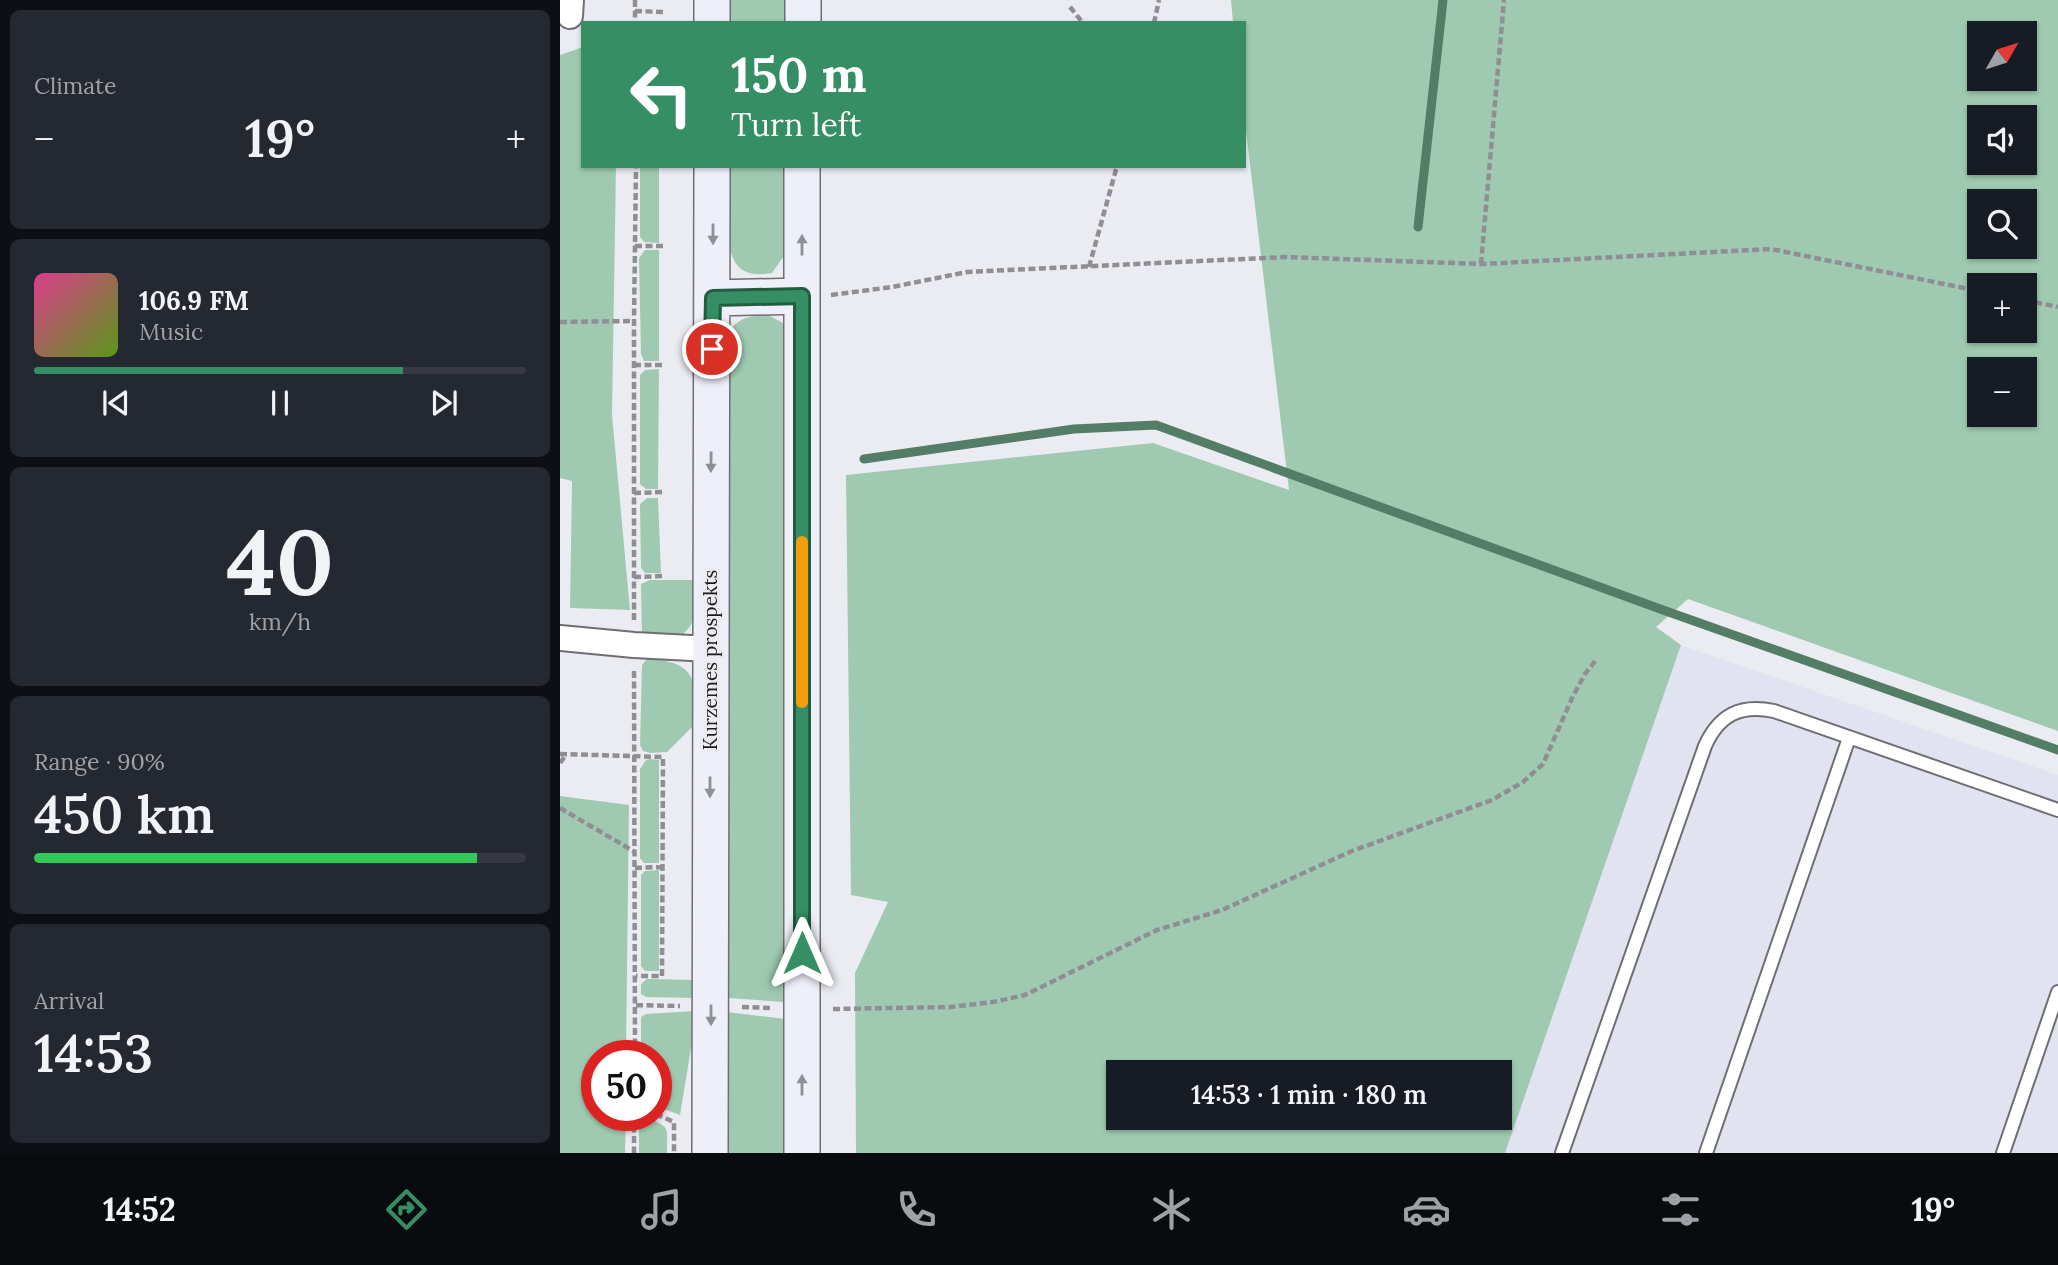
<!DOCTYPE html>
<html lang="en">
<head>
<meta charset="utf-8">
<style>
	body { margin:0; font-family:Lora,serif; background:#242831; color:#f1f3f6; height:100vh; display:flex; flex-direction:column; font-size:26px; white-space:nowrap }
	* { box-sizing:border-box; margin:0 }
	p { font-size:23px; color:#9ea1a6 }
	.icon { flex:none; width:38px; height:38px; fill:none; stroke:currentColor; stroke-width:2; stroke-linecap:round; stroke-linejoin:round }
	.map { position:relative; flex:1; overflow:hidden }
	.side { display:flex; flex-direction:column; gap:10px; padding:10px; background:#0d0f14; width:560px }
	.side>* { flex:none }
	.hud { position:absolute; left:21px; top:21px; width:665px; height:147px; border-radius:0px; box-shadow:0 2px 5px #0004; background:#368f64; color:#fff; overflow:hidden }
	.needle { width:46px; rotate:51deg }
	.tools { position:absolute; left:1407px; top:21px; display:grid; gap:14px }
	.tools a { display:grid; place-items:center; width:70px; height:70px; border-radius:0px; background:#171b24; box-shadow:0 2px 5px #0004; font-size:35px }
	.speed { position:absolute; left:21px; top:1040px; display:flex; gap:14px; font-size:35px; font-weight:700; text-align:center }
	.speed>* { display:grid; place-content:center; width:91px; height:91px; border-radius:50%; background:#171b24; box-shadow:0 2px 5px #0004; line-height:1 }
	.speed .limit { border:10px solid #d22; background:#fff; color:#111 }
	.pin { position:absolute; display:grid; place-items:center; width:60px; height:60px; color:#fff; margin:-30px; border:4px solid #fff; border-radius:50%; box-shadow:0 2px 7px #0007 }
	.me { position:absolute; width:77px; margin:-38px; rotate:0deg; stroke-linejoin:round; filter:drop-shadow(0 0 5px #0008) }
	.turn { display:flex; align-items:center; gap:24px; height:147px; padding:0 35px; font-size:32px }
	.turn .icon { width:91px; height:91px; stroke-width:2.5 }
	.turn b { display:block; font-size:49px; line-height:60px }
	.big { font-size:52px; font-weight:600; line-height:1.1 }
	.side .card { flex:1; display:flex; flex-direction:column; justify-content:center; gap:10px; min-width:0; padding:0 24px; border-radius:10px; background:#242831 }
	.side .dial { align-items:center; gap:0 }
	.dial b { font-size:91px; line-height:1 }
	.song { display:flex; align-items:center; gap:21px }
	.cover { width:84px; height:84px; border-radius:10px; background:linear-gradient(135deg,hsl(330 70% 55%),hsl(90 70% 35%)) }
	.played { height:7px; border-radius:4px; background:linear-gradient(90deg,#368f64 75%,#363941 75%) }
	.keys { display:flex; justify-content:space-around; direction:ltr }
	.heat { display:flex; justify-content:space-between; align-items:center; font-size:38px; direction:ltr }
	.charge { height:10px; border-radius:5px; background:linear-gradient(90deg,#34c759 90%,#363941 0) }
	.trip { position:absolute; left:546px; top:1060px; width:406px; height:70px; border-radius:0px; background:#171b24; box-shadow:0 2px 5px #0004; font-weight:600; line-height:70px; text-align:center }
	.menu { display:flex; height:112px; justify-content:space-around; align-items:center; background:#090b0e; color:#9ea1a6 }
	.menu .icon { width:49px; height:49px }
	.menu .active { color:#368f64 }
	.menu b { font-size:32px; color:#f1f3f6 }
	main { display:flex; flex:1; min-height:0 }
	.map>svg:first-child { display:block }
</style>
</head>
<body>
<main>
<section class="side">
<div class="card"><p>Climate</p>
<div class="heat"><a>−</a><b class="big">19°</b><a>+</a></div>
</div>
<div class="card">
<div class="song"><i class="cover"></i><div><b>106.9 FM</b><p>Music</p></div></div>
<div class="played"></div>
<div class="keys"><svg class="icon" aria-label="previous" viewBox="0 0 24 24"><path d="M18 5L8 12l10 7zM5 5v14"/></svg><svg class="icon" aria-label="pause" viewBox="0 0 24 24"><path d="M8 5v14M16 5v14"/></svg><svg class="icon" aria-label="next" viewBox="0 0 24 24"><path d="M6 5l10 7-10 7zM19 5v14"/></svg></div>
</div>
<div class="card dial"><b>40</b><p>km/h</p></div>
<div class="card"><p>Range · 90%</p><b class="big">450 km</b><div class="charge"></div></div>
<div class="card"><p>Arrival</p><b class="big">14:53</b></div>
</section>
<div class="map">
<svg width="1498" height="1153" viewBox="0 0 1498 1153">
	<rect width="100%" height="100%" fill="#ebecf1"/>
	<path fill="#e2e3f0" d="M 1121,645 L 1498,775 L 1498,1153 L 945,1153 Z"/>
	<path fill="#9fcab1" fill-rule="evenodd" d="M 170,0 L 225,0 L 225,23 L 170,23 Z
		M 671,0 L 1498,0 L 1498,731 L 1128,599 L 1096,627 L 1121,645 L 945,1153 L 296,1153 L 295,973 L 328,902 L 291,895 L 286,475 L 593,443 L 729,490 L 684,114 L 684,23 L 673,23 ZM 1419,33 L 1465,33 L 1465,79 L 1419,79 ZM 1419,117 L 1465,117 L 1465,163 L 1419,163 ZM 1419,201 L 1465,201 L 1465,247 L 1419,247 ZM 1419,285 L 1465,285 L 1465,331 L 1419,331 ZM 1419,369 L 1465,369 L 1465,415 L 1419,415 ZM 558,1073 L 940,1073 L 940,1118 L 558,1118 Z
		M 23,47 L 23,166 L 56,166 L 52,415 L 70,610 L 10,608 L 12,481 L 0,478 L 0,55 Z
		M 80,166 L 99,166 L 99,243 L 84,242 L 80,237 Z
		M 169,166 L 226,166 L 226,253 L 212,273 C 169,281 168,249 168,217 C 168,200 168,183 169,166 Z
		M 85,250 L 99,250 L 99,361 L 84,361 L 81,354 L 79,258 Z
		M 206,314 L 223,323 L 225,330 L 224,609 L 226,773 L 223,1002 L 169,998 L 166,869 L 168,332 C 178,318 190,316 206,314 Z
		M 99,369 L 98,489 L 86,489 L 80,484 L 80,375 L 85,370 Z
		M 87,498 L 98,498 L 101,573 L 85,573 L 81,568 L 80,504 Z
		M 90,580 L 132,580 L 136,584 C 136,606 139,621 121,636 L 82,636 L 81,584 Z
		M 87,659 C 136,661 137,680 136,723 L 107,752 L 90,753 L 83,751 L 80,745 L 82,665 Z
		M 91,759 L 99,760 L 99,863 L 84,863 L 80,858 L 80,769 L 86,760 Z
		M 0,796 L 69,805 L 66,1055 L 37,1055 L 37,1115 L 66,1115 L 65,1153 L 0,1153 Z
		M 99,870 L 99,971 L 85,971 L 81,966 L 81,875 L 85,871 Z
		M 87,979 L 136,980 L 135,998 L 86,997 L 81,994 L 81,984 Z
		M 134,1011 L 133,1036 L 120,1115 L 96,1106 L 96,1055 L 81,1055 L 81,1017 L 86,1014 Z
		M 167,1012 L 226,1019 L 226,1153 L 166,1153 Z
		M 84,1117 C 111,1127 107,1126 107,1153 L 79,1153 L 79,1120 Z"/>
	<g fill="none" stroke-linecap="round" stroke-linejoin="round">
		<path stroke="#537d66" stroke-width="9" d="M 858,227 L 883,0
			M 304,459 L 514,429 L 596,425 L 1103,610 L 1498,750"/>
		<g stroke="#6e6e73" stroke-width="16">
			<path id="lane" d="M 1002,1153 L 1145,746 C 1159,715 1180,704 1214,711 L 1498,810
				M 1146,1153 L 1289,738
				M 1443,1153 L 1498,992"/>
		</g>
		<g stroke="#6e6e73" stroke-width="28">
			<path id="street" d="M 10,16 L 11,0
				M 0,638 L 74,645 L 150,649"/>
		</g>
		<g stroke="#6e6e73" stroke-width="38">
			<path id="secondary" d="M 152,0 L 152,23
				M 243,23 L 243,0
				M 153,298 L 242,296
				M 150,1153 L 152,166
				M 242,1153 L 242,166"/>
		</g>
		<path stroke="#8f8f93" stroke-width="4.5" stroke-dasharray="7 3.5" stroke-linecap="butt" d="M 75,0 L 75,23
			M 510,7 L 523,23
			M 75,11 L 103,12
			M 594,23 L 599,0
			M 75,246 L 103,246
			M 921,264 L 944,0
			M 529,267 L 557,166
			M 271,295 L 332,287 L 407,272 L 725,257 L 921,264 L 1211,249 L 1419,291
			M 1465,300 L 1498,307
			M 0,322 L 74,321
			M 74,365 L 103,365
			M 74,493 L 103,492
			M 74,577 L 103,576
			M 74,620 L 74,321 L 76,166
			M 74,671 L 75,1055
			M 0,754 L 103,757 L 102,976 L 76,976
			M 0,763 L 6,755
			M 0,808 L 75,852
			M 75,868 L 102,867
			M 76,1005 L 120,1006
			M 182,1007 L 211,1008
			M 273,1009 L 391,1007 L 433,1002 L 465,995 L 597,930 L 662,910 L 792,851 L 932,800 L 963,782 L 983,764 L 1013,696 L 1025,674 L 1036,660
			M 96,1114 L 114,1122 L 114,1153
			M 74,1115 L 74,1153"/>
		<use href="#lane" stroke="#fff" stroke-width="12"/>
		<use href="#street" stroke="#fff" stroke-width="24"/>
		<use href="#secondary" stroke="#efeffa" stroke-width="35"/>
	</g>
	<defs><path id="oneway-solid" d="M-6-.8H1V-3.2L6.5 0L1 3.2V.8H-6Z" transform="scale(1.75)"/></defs>
	<g fill="#8f8f96">
		<use href="#oneway-solid" transform="translate(153 234) rotate(90)"/>
		<use href="#oneway-solid" transform="translate(242 245) rotate(-90)"/>
		<use href="#oneway-solid" transform="translate(151 462) rotate(91)"/>
		<use href="#oneway-solid" transform="translate(150 787) rotate(90)"/>
		<use href="#oneway-solid" transform="translate(151 1015) rotate(90)"/>
		<use href="#oneway-solid" transform="translate(242 1085) rotate(-90)"/>
	</g>
	<g fill="none" stroke-linecap="round" stroke-linejoin="round">
		<g stroke="#235d41" stroke-width="18">
			<path id="route" d="M 152,349 L 153,298 L 242,296 L 242,953"/>
		</g>
		<use href="#route" stroke="#368f64" stroke-width="12"/>
		<path stroke="#f59e0b" stroke-width="12" d="M 242,702 L 242,542"/>
	</g>
	<g text-anchor="middle" dominant-baseline="central" stroke-width="7" stroke-linejoin="round" paint-order="stroke">
		<g font-size="19" fill="#1a1a1c" stroke="#ebecf1">
			<text transform="translate(150 660) rotate(-90)">Kurzemes prospekts</text>
		</g>
	</g>
</svg>
<div class="tools">
<a><svg class="needle" viewBox="-14 -14 28 28"><path d="M0-13l5 13h-10z" fill="#e53935"/><path d="M0 13l5-13h-10z" fill="#9ea1a6"/></svg></a>
<a><svg class="icon" aria-label="sound" viewBox="0 0 24 24"><path d="M4 9h4l5-4v14l-5-4H4zM17 9q2 3 0 6"/></svg></a>
<a><svg class="icon" aria-label="search" viewBox="0 0 24 24"><circle cx="10" cy="10" r="6"/><path d="M15 15l6 6"/></svg></a>
<a>+</a>
<a>−</a>
</div>
<div class="speed"><div class="limit">50</div></div>
<div class="pin" style="left:152px;top:349px;background:#d93025"><svg class="icon" aria-label="arrive" viewBox="0 0 24 24"><path d="M6 21V4h12l-3 4 3 4H6"/></svg></div>
<svg class="me" style="left:242px;top:953px" viewBox="-20 -20 40 40"><path d="M0-17L14 15 0 8-14 15z" fill="#368f64" stroke="#fff" stroke-width="4"/></svg>
<div class="trip">14:53 · 1 min · 180 m</div>
<div class="hud">
<div class="turn"><svg class="icon" aria-label="left" viewBox="0 0 24 24"><path d="M17 20v-9H6M10 6l-5 5 5 5"/></svg><div><b>150 m</b>Turn left</div></div>
</div>
</div>
</main>
<nav class="menu">
<b>14:52</b>
<svg class="icon active" aria-label="directions" viewBox="0 0 24 24"><path d="M12 3l9 9-9 9-9-9zM9 14v-3h6M13 9l2 2-2 2"/></svg>
<svg class="icon" aria-label="music" viewBox="0 0 24 24"><path d="M9 18V5l10-2v13"/><circle cx="6" cy="18" r="3"/><circle cx="16" cy="16" r="3"/></svg>
<svg class="icon" aria-label="phone" viewBox="0 0 24 24"><path d="M5 4h4l2 5-3 2q2 4 5 5l2-3 5 2v4C11 20 4 13 5 4z"/></svg>
<svg class="icon" aria-label="climate" viewBox="0 0 24 24"><path d="M12 3v18M4 7l16 10M4 17L20 7"/></svg>
<svg class="icon" aria-label="car" viewBox="0 0 24 24"><path d="M5 17H2v-5l4-1 3-4h7l3 4 3 1v5h-3M9 17h6M6 11h13"/><circle cx="7" cy="17" r="2"/><circle cx="17" cy="17" r="2"/></svg>
<svg class="icon" aria-label="filters" viewBox="0 0 24 24"><path d="M4 7h16M4 17h16"/><circle cx="9" cy="7" r="2"/><circle cx="15" cy="17" r="2"/></svg>
<b>19°</b>
</nav>
</body>
</html>
